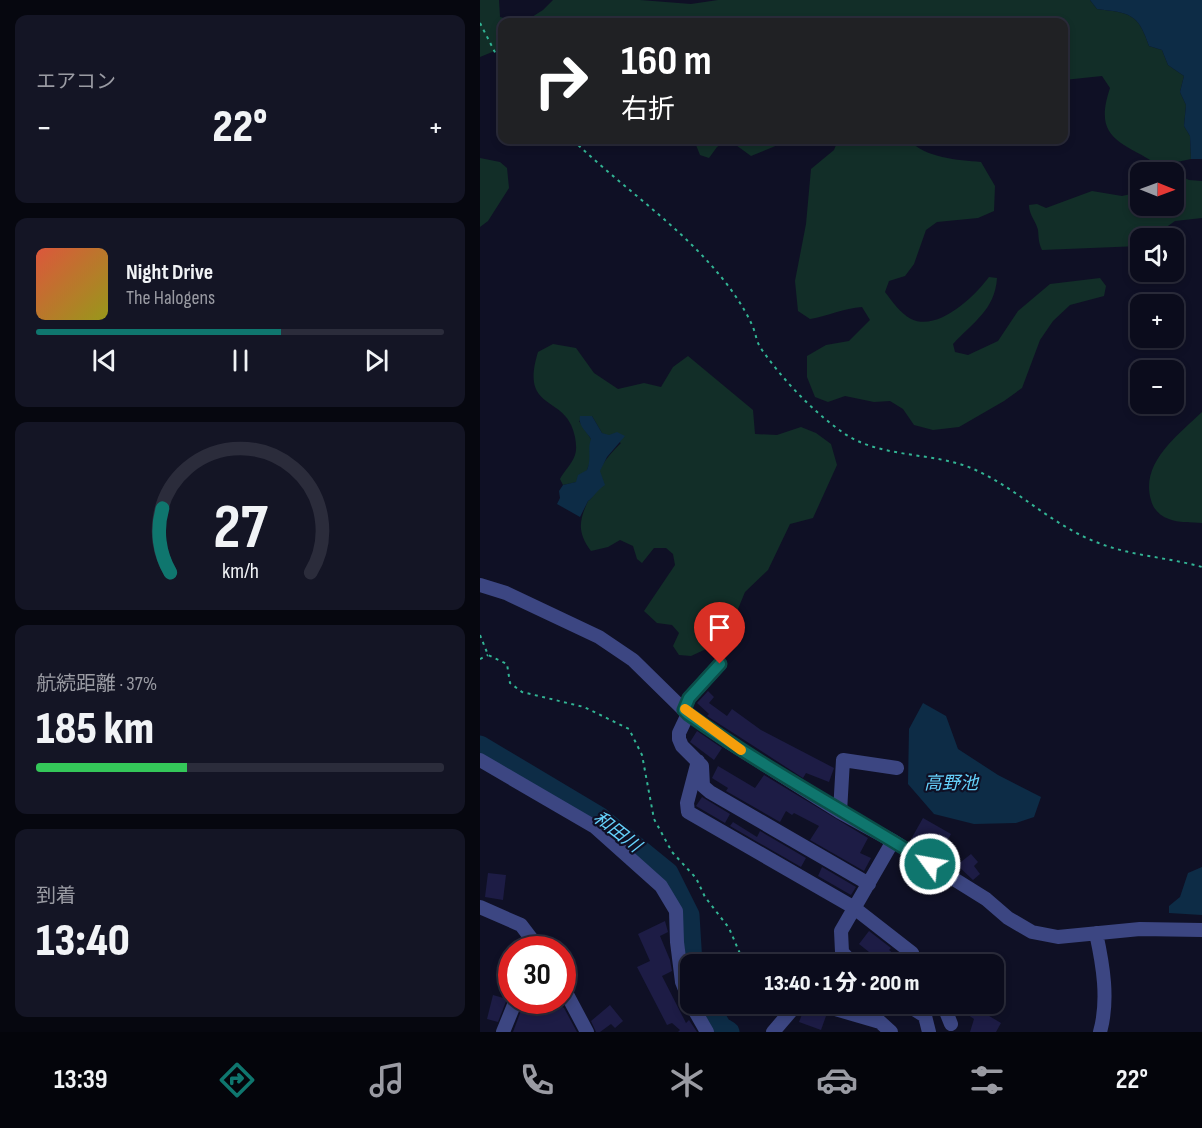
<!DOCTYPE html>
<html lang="ja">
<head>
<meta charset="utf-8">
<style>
	body { margin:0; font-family:"Sofia Sans Condensed","Noto Sans JP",sans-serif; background:#141525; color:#f1f3f6; height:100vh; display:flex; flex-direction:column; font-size:22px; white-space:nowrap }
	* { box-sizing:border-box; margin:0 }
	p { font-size:20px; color:#9a9ba3 }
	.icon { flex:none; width:33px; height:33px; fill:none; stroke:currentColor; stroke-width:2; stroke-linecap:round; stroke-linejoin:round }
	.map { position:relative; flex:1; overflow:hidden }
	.panel { display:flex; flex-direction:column; gap:15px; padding:15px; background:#06070f; width:480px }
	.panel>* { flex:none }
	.top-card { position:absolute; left:18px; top:18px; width:570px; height:126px; border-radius:12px; box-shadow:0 3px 9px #0003,0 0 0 2px #2b2c3b; background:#202124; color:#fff; overflow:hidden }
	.needle { width:39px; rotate:91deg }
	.tools { position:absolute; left:650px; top:162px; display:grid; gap:12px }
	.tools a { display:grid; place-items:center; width:54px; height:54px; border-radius:12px; background:#0b0c1c; box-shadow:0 3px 9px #0003,0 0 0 2px #2b2c3b; font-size:30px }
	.speed { position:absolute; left:18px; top:936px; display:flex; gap:12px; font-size:30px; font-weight:700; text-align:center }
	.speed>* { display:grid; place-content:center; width:78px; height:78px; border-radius:50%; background:#0b0c1c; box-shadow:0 3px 9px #0003,0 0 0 2px #2b2c3b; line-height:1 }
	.speed .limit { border:9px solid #d22; background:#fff; color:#111 }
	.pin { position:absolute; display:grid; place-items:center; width:51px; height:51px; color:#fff; margin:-62px -26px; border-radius:50% 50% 50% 0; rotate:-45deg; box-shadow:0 0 6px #0007 }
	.pin .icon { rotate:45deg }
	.me { position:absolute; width:66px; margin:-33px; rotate:302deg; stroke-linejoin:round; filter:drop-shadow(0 0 4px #0008) }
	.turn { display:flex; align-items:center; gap:21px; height:126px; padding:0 24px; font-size:27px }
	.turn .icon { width:78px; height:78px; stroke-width:2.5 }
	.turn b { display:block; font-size:42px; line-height:51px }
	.big { font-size:45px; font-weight:800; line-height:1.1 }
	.panel .card { flex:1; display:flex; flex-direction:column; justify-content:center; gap:9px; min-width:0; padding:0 21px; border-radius:12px; background:#141525 }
	.panel .dial { align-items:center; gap:0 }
	.dial svg { height:156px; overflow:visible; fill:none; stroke:#2b2c3b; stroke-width:7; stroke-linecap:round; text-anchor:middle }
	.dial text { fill:#f1f3f6; stroke:none }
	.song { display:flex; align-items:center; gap:18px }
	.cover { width:72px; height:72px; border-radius:9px; background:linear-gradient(135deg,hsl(10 70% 55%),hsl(60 70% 35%)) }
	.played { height:6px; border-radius:3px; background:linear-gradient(90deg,#0f766e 60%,#2b2c3b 60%) }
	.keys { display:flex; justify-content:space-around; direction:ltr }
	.heat { display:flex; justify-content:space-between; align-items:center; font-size:33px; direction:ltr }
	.charge { height:9px; border-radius:4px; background:linear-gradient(90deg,#34c759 37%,#2b2c3b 0) }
	.trip { position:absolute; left:200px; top:954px; width:324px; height:60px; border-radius:12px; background:#0b0c1c; box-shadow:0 3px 9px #0003,0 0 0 2px #2b2c3b; font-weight:800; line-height:60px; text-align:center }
	.tab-bar { display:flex; height:96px; justify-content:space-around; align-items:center; background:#04050b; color:#9a9ba3 }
	.tab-bar .icon { width:42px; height:42px }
	.tab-bar .on { color:#0f766e }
	.tab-bar b { font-size:27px; color:#f1f3f6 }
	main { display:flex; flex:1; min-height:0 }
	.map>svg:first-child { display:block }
</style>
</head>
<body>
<main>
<section class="panel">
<div class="card"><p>エアコン</p>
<div class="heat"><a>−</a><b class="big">22°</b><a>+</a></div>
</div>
<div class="card">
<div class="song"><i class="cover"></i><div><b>Night Drive</b><p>The Halogens</p></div></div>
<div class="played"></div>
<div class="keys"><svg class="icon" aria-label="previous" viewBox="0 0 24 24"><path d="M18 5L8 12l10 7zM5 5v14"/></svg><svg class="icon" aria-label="pause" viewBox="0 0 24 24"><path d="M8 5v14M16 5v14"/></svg><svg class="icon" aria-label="next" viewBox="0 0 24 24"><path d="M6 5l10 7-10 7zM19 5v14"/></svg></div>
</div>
<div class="card dial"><svg viewBox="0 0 100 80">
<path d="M14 69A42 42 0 1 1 86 69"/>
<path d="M14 69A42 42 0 0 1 10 36" stroke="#0f766e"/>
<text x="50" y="56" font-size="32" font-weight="700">27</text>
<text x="50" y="72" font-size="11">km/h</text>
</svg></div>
<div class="card"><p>航続距離 · 37%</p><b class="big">185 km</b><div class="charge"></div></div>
<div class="card"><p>到着</p><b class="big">13:40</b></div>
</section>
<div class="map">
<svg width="722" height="1032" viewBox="0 0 722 1032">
	<rect width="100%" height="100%" fill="#0f1025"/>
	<path fill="#122e28" d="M 0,0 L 19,0 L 20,17 L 41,22 L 22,22 L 22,48 L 0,57 Z
		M 73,0 L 160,0 L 211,4 L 238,0 L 610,0 L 617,9 C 650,13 658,13 669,46 L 682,50 L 688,65 L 704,76 L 700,92 L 706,105 L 704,126 L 710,136 L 711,159 L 697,162 L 698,175 L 709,180 L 722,181 L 722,218 L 695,221 L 671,238 L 660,238 L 660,246 L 562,250 C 558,241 559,239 558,230 C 556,221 549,215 549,205 L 557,204 L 566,208 L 612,191 L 642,196 L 660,192 L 660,206 L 693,206 L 693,172 L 678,172 L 677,164 C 640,141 613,139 630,88 L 622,76 L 584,80 L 584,22 L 44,22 L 63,10 Z
		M 214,140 L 248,140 L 237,147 L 229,158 L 220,155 Z
		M 249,140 L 310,140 L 271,156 Z
		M 358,140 L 429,140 C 445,158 478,160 501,162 L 515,186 L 514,211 L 498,218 L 457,222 L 446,230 L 434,264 L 425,276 L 409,281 L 405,292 C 412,301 420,313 431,319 C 458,332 494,297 509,277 L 517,278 C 515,310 493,322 473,344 L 475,352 L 488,355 L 518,341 L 538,311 L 570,284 L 620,278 L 626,286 L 624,296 L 590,305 L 573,321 L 560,340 L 542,388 L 524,401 L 479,427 L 453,430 L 434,425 L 423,409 L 410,401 L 394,402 L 365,396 L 348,402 L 335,397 L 327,377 L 327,356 L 346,345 L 369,341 L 390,320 L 382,307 C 364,308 348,316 330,319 L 318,311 L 315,281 L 326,224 L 331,169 L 354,150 Z
		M 0,158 L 20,162 L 27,168 L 29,188 L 8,221 L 0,227 Z
		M 73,344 L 96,348 L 114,373 L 138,389 L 164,383 L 181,387 L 193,367 L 208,356 L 273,410 L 275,434 L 297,435 L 321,427 L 336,433 L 351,444 L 357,465 L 333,518 L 310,524 L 288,570 L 265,592 L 253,621 L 237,644 L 211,656 L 199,655 L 193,646 L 199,633 L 192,625 L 177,623 L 164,611 L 195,565 L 193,554 L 186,548 L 174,548 L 162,563 L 157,559 L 153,546 L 140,540 L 128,547 L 111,551 C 97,532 99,521 108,501 C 118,495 116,480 120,470 C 125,459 133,451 141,443 L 122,433 L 112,416 L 99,421 L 111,439 L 110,462 L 107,470 L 97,482 L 83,485 L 80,479 C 84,471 92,464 95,455 C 97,449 96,443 95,437 C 87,393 39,414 58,352 Z
		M 722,412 L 722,523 C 712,522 698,523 689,519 C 680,516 673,509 671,500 C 660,463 698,435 722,412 Z"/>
	<path fill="#0d2c46" d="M 610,0 L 722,0 L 722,159 L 711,159 L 710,136 L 704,126 L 706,105 L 700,92 L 704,76 L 688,65 L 682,50 L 669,46 C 658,13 650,13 617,9 Z
		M 100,416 L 112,416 L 122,433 L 129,435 L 137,432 L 145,436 L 127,457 L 120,471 L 125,485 C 117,490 113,498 108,501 L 100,517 L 77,504 L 80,498 L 79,491 L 83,485 L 96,482 L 98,475 L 107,470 C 112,457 107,450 111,439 C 106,431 98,426 100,416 Z
		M 443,703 L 466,716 L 478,749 L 518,775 L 561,797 L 554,817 L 536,823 L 494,824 L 454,814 L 428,784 L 429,729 Z
		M 722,867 L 722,915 L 689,913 L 689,906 L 700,897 L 708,873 Z"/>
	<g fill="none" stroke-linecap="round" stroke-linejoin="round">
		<path stroke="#0d2c46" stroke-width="21" d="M 0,746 L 119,817 L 188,873 L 209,915 L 212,964
			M 227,1004 L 241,1027 L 249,1032"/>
	</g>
	<path fill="#1d1c45" d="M 228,691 L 234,697 L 229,703 L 247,716 L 252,709 L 281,730 L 354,768 L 349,782 L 326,773 L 323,778 L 227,716 L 229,714 L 217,703 Z
		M 217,731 L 242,748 L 234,760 L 210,742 Z
		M 238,766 L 275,788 L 284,775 L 388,838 L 380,853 L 391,858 L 384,871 L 330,840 L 339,826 L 314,813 L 312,815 L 306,811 L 300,822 L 246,791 L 248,788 L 232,778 Z
		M 222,797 L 250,814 L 245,823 L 216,806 Z
		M 443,818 L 471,834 L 460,854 L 445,845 L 443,849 L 430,841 Z
		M 253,822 L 277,837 L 280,831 L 326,858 L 321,867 L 250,826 Z
		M 491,854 L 498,862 L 494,866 L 500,874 L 493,880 L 477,865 Z
		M 342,867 L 376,887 L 371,895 L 338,876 Z
		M 8,873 L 26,875 L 23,900 L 5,897 Z
		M 185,921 L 188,932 L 180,936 L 190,960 L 192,971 L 182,976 L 206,1023 L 209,1020 L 217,1032 L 198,1032 L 200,1030 L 192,1023 L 187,1025 L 157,967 L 170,961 L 158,934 Z
		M 389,931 L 411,948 L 409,950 L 426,964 L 404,964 L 379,944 Z
		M 13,995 L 27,999 L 18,1022 L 7,1019 Z
		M 45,1000 L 72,1000 L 84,1008 L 97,1032 L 33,1032 Z
		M 489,1004 L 521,1023 L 516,1032 L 490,1032 L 494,1019 L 484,1012 Z
		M 130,1005 L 143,1021 L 135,1028 L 131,1024 L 120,1032 L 116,1032 L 111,1021 Z
		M 325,1007 L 346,1016 L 341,1030 L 319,1022 Z"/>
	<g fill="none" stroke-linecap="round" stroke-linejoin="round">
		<path stroke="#32b494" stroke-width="2" stroke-dasharray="3 4.5" stroke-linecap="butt" d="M 0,23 L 22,66
			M 93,140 C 139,185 195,222 237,272 C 250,287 264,307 272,325 C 276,333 276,342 282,350 C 304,381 333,412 365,434 C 401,458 452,452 491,468 C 536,487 570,524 616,542 C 650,556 687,557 722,567
			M 0,635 L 8,655 L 27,664 L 30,683 L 42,692 L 104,707 L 149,729 L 162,755 L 174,819 L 192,852 L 216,878 L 225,897 L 249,928 L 261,956 L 274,964
			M 0,659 L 8,655"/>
		<path stroke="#3c4682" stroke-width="14" d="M 0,585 L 26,593 L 119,637 L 153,660 L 208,714 L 247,741 L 360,812 L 413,841 L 506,899 L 528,918 L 552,932 L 578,937 L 660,929 L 722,930
			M 204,710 L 209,698 L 240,664
			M 208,714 L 199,733 L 199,739 L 202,746 L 222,766 L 223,786 L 230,792 L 389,884
			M 0,760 L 115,827 L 181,886 L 196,911 L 197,942 L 202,982 L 210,1002
			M 218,761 L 207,803 L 208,812 L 373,907 L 432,953 L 436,964
			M 360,812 L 363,760 L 417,768
			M 0,907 L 41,925 L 60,950
			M 616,933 C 623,965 629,1000 620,1032
			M 373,964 L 362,952 L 361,931 L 413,841
			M 82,985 L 107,1032
			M 211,1004 L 227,1032
			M 338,1004 L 400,1022 L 411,1032
			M 426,1004 L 445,1016 L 449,1032
			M 463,1004 L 471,1024
			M 23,1032 L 36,1000
			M 293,1032 L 317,1004"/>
	</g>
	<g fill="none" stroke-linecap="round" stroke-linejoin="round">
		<g stroke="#0a4d48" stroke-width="15">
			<path id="route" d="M 240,664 L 209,698 L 204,710 L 208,714 C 286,769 370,814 450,864"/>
		</g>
		<use href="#route" stroke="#0f766e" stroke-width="10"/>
		<path stroke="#f59e0b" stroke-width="10" d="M 205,709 L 261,750"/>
	</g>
	<g text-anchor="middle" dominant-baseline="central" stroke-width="4.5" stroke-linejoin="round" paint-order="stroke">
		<g font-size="18" font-style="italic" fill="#65d1fb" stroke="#0f1025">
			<text x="471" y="783">高野池</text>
			<text transform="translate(137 832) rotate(38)">和田川</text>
		</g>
	</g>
</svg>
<div class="tools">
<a><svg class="needle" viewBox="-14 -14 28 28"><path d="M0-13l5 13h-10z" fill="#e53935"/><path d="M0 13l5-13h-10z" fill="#9a9ba3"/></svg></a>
<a><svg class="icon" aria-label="sound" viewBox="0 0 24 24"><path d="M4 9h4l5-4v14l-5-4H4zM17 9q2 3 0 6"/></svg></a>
<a>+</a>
<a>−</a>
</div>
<div class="speed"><div class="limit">30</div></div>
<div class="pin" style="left:240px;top:664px;background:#d93025"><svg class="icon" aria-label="arrive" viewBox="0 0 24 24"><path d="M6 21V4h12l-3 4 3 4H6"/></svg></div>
<svg class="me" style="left:450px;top:864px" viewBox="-20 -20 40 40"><circle r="17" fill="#0f766e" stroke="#fff" stroke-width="3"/><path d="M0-11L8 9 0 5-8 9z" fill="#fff"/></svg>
<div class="trip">13:40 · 1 分 · 200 m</div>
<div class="top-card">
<div class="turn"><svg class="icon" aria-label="right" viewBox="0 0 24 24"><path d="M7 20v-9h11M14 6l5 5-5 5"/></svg><div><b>160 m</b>右折</div></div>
</div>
</div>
</main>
<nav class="tab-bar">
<b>13:39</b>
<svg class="icon on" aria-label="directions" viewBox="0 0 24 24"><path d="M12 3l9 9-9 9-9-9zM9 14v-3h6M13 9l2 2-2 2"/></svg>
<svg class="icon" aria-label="music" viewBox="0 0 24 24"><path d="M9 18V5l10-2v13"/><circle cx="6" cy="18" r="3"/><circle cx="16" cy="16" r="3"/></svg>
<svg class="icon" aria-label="phone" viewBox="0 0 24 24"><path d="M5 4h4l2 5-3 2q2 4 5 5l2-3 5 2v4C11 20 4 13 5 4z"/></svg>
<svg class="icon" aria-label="climate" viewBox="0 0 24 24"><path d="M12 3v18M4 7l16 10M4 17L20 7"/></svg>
<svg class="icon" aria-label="car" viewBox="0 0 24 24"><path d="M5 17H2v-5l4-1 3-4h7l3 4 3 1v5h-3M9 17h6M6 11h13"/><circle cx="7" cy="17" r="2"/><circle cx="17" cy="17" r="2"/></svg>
<svg class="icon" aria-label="filters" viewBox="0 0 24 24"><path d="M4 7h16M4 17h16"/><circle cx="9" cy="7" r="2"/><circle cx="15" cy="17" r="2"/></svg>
<b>22°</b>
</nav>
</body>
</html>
